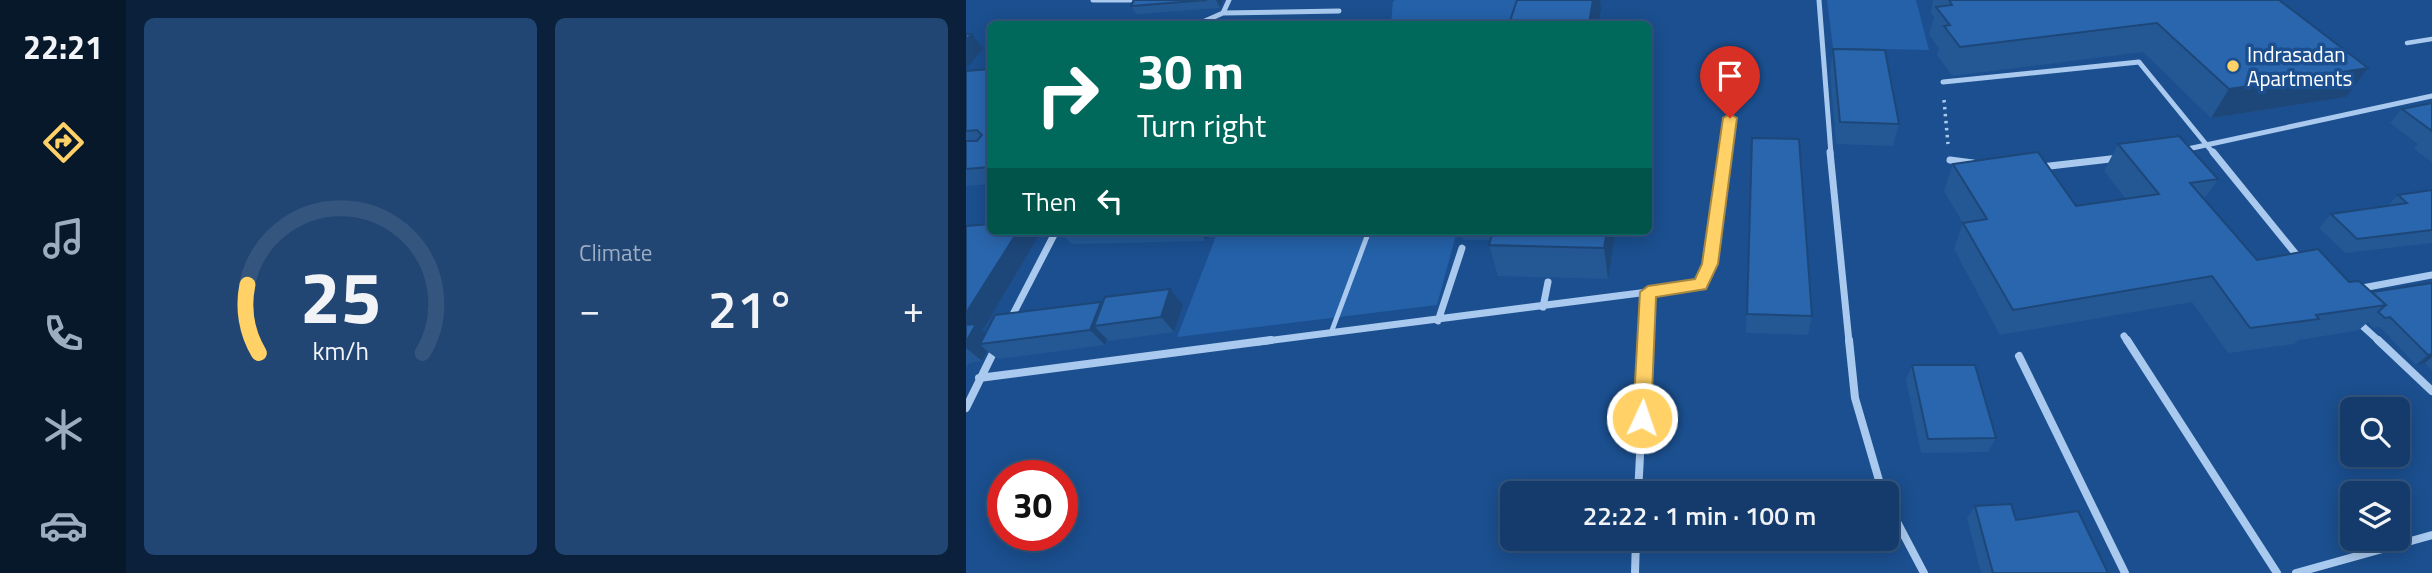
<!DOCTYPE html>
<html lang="en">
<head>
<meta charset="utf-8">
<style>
	body { margin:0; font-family:"Titillium Web",sans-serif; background:#214673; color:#f1f3f6; height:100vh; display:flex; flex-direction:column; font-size:26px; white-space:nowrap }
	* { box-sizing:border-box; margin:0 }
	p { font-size:23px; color:#9dadc1 }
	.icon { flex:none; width:38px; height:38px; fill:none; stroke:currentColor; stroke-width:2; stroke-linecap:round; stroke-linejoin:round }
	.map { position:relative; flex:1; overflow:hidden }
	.details { display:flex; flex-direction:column; gap:18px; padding:18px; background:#0b203b; width:840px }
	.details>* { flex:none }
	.guide { position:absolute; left:21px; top:21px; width:665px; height:214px; border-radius:10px; box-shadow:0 4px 18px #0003,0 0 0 2px #33557e; background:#00695c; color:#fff; overflow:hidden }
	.tools { position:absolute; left:1374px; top:397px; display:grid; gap:14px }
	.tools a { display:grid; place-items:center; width:70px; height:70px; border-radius:10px; background:#143b6b; box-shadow:0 4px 18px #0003,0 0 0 2px #33557e; font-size:35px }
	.speed { position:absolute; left:21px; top:460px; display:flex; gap:14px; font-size:35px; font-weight:700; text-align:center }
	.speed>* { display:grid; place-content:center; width:91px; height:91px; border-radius:50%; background:#143b6b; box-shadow:0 4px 18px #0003,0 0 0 2px #33557e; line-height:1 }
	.speed .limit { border:10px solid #d22; background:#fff; color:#111 }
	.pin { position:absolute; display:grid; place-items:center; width:60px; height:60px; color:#fff; margin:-72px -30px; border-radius:50% 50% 50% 0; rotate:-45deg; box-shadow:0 0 7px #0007 }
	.pin .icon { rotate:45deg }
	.me { position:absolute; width:77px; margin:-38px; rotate:3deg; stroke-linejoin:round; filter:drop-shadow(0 0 5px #0008) }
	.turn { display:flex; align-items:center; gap:24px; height:147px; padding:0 35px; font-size:32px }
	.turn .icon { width:91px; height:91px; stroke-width:2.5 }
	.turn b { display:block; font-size:49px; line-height:60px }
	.then { display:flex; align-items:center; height:66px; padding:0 35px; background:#0003; gap:14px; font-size:26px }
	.big { font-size:52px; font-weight:600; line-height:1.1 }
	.details .card { flex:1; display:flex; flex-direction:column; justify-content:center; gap:10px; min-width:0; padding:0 24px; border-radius:10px; background:#214673 }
	.details .dial { align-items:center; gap:0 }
	.dial svg { height:182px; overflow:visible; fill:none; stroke:#33557e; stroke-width:7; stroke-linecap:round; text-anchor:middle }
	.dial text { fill:#f1f3f6; stroke:none }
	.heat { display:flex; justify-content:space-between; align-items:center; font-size:38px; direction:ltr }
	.details .tiles { flex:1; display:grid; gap:18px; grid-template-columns:repeat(2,1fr) }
	.trip { position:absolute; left:534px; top:481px; width:399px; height:70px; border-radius:10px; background:#143b6b; box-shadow:0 4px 18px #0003,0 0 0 2px #33557e; font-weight:600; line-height:70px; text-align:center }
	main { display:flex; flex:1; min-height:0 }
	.tabs { display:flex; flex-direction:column; width:126px; justify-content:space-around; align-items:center; background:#08182b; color:#9dadc1 }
	.tabs .icon { width:49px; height:49px }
	.tabs .active { color:#ffd166 }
	.tabs b { font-size:32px; color:#f1f3f6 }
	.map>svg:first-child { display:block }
</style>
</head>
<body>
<main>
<nav class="tabs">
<b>22:21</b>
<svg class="icon active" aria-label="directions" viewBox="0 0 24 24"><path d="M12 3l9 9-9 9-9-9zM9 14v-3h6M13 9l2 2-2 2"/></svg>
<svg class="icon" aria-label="music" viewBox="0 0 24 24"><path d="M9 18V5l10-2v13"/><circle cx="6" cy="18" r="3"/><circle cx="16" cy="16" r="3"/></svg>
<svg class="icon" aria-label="phone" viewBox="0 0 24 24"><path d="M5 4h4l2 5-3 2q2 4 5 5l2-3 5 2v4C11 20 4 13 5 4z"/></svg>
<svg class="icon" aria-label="climate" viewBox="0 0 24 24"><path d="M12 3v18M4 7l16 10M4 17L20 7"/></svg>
<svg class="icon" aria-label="car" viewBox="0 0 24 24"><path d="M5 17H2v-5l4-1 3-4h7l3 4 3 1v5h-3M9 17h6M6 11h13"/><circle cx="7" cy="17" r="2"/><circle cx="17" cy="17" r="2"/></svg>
</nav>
<section class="details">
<div class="tiles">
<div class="card dial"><svg viewBox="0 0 100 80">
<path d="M14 69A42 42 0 1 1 86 69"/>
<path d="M14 69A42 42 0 0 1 9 39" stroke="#ffd166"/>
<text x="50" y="56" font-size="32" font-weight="700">25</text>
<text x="50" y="72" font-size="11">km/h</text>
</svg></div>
<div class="card"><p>Climate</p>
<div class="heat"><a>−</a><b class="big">21°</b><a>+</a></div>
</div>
</div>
</section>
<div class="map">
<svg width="1466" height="573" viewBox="0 0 1466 573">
	<rect width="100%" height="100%" fill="#1b4f8f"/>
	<path fill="#2461a8" d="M 430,0 L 599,0 L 549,24 L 425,24 L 427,1 Z
		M 861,0 L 950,0 L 963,50 L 867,48 Z
		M 252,231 L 491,231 L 471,305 L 211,337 Z"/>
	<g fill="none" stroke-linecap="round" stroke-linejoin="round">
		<path stroke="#a9c9ee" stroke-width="3.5" stroke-dasharray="2.5 4.5" stroke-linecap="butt" d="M 978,100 L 982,144"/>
		<path stroke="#a9c9ee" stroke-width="4.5" d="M 1441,43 L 1466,39"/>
		<path stroke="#a9c9ee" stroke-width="5" d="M 365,333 L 403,231"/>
		<path stroke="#a9c9ee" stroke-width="5" d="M 127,0 L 164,0
			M 853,0 L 865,154
			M 257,13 L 263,0
			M 232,24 L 257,13 L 373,11
			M 977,82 L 1173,62 L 1248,154
			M 1217,150 L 1466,96
			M 759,154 L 764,118"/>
		<path stroke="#a9c9ee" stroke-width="7" d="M 864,152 L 883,342
			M 1247,152 L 1333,258
			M 984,160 L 1007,163
			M 1075,167 L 1153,158
			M 1391,289 L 1466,275
			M 577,307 L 582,282
			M 44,320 L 90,231
			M 472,321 L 496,248
			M 1391,321 L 1414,342
			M 1158,336 L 1162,342
			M 292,342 L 682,292
			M 680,342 L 682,292 L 734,284 L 744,264 L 759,152"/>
		<path stroke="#a9c9ee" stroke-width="8" d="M 883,340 L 889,398 L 917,494
			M 1161,340 L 1311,573
			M 1412,340 L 1466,391
			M 1053,356 L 1159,573
			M 13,378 L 305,340
			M 0,408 L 29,349
			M 672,494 L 680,340
			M 920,501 L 958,573
			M 669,573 L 670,539
			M 1330,573 L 1466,535"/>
	</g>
	<path fill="#245895" d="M 168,0 L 257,0 L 254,8 L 170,14 L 165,6 Z
		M 967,0 L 1313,0 L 1380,97 L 1245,118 L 1177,52 L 986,76 L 971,55 L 973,48 L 963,35 L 968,17 L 965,13 Z
		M 867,49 L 933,124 L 927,146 L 870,144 L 864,71 Z
		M 24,69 L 24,184 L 0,186 L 0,71 Z
		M 1466,103 L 1466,162 L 1448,149 L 1452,144 L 1424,123 L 1436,109 Z
		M 786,138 L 846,316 L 842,335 L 780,333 Z
		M 1152,144 L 1252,179 L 1238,199 L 1291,260 L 1383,282 L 1406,292 L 1466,283 L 1466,370 L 1459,363 L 1450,365 L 1414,327 L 1408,328 L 1402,322 L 1393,330 L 1333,340 L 1328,344 L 1262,353 L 1226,302 L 1034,335 L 988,249 L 997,223 L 978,191 L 987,164 L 1110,206 L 1160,199 L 1138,171 Z
		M 1466,190 L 1466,243 L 1379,253 L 1353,228 L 1365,214 L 1421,206 L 1432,195 Z
		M 0,226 L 24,231 L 66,231 L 72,237 L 18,328 L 15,329 L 20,333 L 135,302 L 137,304 L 217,305 L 208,332 L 143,341 L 141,339 L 139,345 L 32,359 L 21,351 L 16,361 L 3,363 L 0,369 Z
		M 93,231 L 245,231 L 240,241 L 105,244 Z
		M 494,231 L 650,231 L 642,279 L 532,276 L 523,245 L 524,240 L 497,240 Z
		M 946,365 L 1030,438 L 1022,452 L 955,453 L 940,380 Z
		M 1009,506 L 1050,520 L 1142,573 L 1015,573 L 1001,518 Z"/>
	<path fill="#1d4779" d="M 250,0 L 257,0 L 254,8 Z
		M 627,0 L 634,0 L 635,8 L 632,24 L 623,24 Z
		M 6,34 L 17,49 L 0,69 L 0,40 Z
		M 1402,68 L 1380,97 L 1245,118 L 1263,89 Z
		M 52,231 L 66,231 L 72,237 L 18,328 L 15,329 L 27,339 L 14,344 L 21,351 L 16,361 L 0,348 L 0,313 Z
		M 233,231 L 245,231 L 240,241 Z
		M 641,231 L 650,231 L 642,279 L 638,248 Z
		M 204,289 L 217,305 L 208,332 L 195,317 Z
		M 135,302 L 149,317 L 128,326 L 141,339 L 139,345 L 124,330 Z
		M 1466,354 L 1466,357 L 1459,363 L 1450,365 L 1462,355 Z"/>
	<path fill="#2a66ad" stroke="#1d4779" stroke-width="2" d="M 168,0 L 241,0 L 165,6 Z
		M 551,0 L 627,0 L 623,24 L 543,24 Z
		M 983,0 L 1313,0 L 1402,68 L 1263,89 L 1191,23 L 994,47 L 978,26 L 984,25 L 970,7 L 986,5 Z
		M 0,34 L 6,34 L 0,40 Z
		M 867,49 L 919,50 L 933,124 L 874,122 Z
		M 24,69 L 24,167 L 0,169 L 0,141 L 11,141 L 16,135 L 11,130 L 0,131 L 0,71 Z
		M 1466,103 L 1466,131 L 1436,109 Z
		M 1213,136 L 1252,179 L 1224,183 L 1291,260 L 1352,249 L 1383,282 L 1393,281 L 1420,305 L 1350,315 L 1353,319 L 1284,328 L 1246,276 L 1047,310 L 997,223 L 1021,219 L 987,164 L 1072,152 L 1110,206 L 1193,194 L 1152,144 Z
		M 786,138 L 833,139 L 846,316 L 781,314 Z
		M 1466,190 L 1466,230 L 1391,239 L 1365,214 L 1441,203 L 1432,195 Z
		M 24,224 L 24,231 L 52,231 L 0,313 L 0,226 Z
		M 527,231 L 641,231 L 638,248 L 523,245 Z
		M 1466,283 L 1466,354 L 1462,355 L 1424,317 L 1419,318 L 1412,312 L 1420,305 L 1406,292 Z
		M 204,289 L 195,317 L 128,326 L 139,297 Z
		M 135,302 L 124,330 L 14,344 L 29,315 Z
		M 10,324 L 0,342 L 0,325 Z
		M 946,365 L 1009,365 L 1030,438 L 962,439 Z
		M 1045,504 L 1050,520 L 1112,511 L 1142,573 L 1027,573 L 1009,506 Z"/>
	<path fill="#ffd166" stroke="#a68842" stroke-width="2" d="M 764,114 L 771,118 L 752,264 L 740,289 L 690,297 L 685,418 L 682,423 L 669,423 L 667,418 L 674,292 L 682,286 L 729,279 L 736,264 L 757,118 Z"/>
	<circle fill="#ffd166" stroke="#1b4f8f" stroke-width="2.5" cx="1267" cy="66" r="7"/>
	<g text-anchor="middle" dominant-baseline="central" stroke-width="7" stroke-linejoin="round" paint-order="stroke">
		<g font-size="21" fill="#fff" stroke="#1b4f8f" text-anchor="start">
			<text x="1281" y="54">Indrasadan<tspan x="1281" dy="24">Apartments</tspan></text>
		</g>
	</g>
</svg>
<div class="tools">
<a><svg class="icon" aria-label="search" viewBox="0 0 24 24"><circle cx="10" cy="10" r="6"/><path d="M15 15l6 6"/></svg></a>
<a><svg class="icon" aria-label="layers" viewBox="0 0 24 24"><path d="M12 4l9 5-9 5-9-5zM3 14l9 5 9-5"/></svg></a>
</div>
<div class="speed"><div class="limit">30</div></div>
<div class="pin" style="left:764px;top:118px;background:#d93025"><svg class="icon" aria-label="arrive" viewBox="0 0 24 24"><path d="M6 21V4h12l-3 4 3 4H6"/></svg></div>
<svg class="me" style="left:676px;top:418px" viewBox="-20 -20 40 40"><circle r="17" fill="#ffd166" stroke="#fff" stroke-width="3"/><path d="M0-11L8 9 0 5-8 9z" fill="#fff"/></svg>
<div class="trip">22:22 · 1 min · 100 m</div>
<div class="guide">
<div class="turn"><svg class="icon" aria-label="right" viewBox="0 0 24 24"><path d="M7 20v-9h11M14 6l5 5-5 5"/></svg><div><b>30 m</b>Turn right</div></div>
<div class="then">Then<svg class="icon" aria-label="left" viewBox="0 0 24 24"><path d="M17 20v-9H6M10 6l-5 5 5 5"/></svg></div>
</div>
</div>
</main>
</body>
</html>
